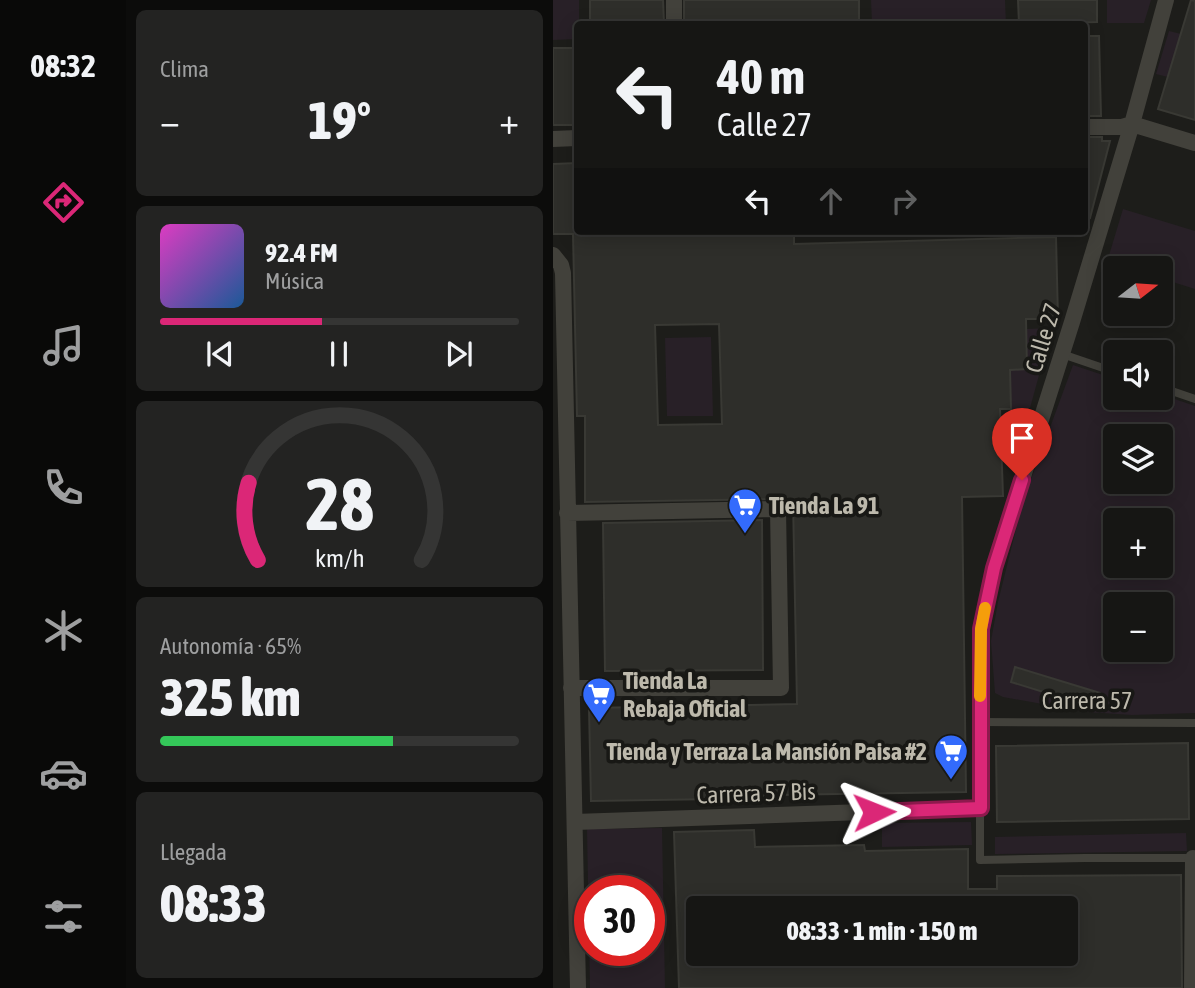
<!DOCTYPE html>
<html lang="es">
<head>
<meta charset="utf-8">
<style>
	body { margin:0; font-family:"Asap Condensed",sans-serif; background:#232322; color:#f1f3f6; height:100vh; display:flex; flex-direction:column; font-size:26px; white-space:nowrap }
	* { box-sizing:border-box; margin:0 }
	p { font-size:23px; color:#9e9fa0 }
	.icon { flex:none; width:38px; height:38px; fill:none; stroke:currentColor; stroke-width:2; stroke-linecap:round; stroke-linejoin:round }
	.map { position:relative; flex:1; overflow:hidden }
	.sheet { display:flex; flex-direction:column; gap:10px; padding:10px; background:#0c0c0b; width:427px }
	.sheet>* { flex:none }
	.guide { position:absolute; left:21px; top:21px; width:514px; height:214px; border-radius:7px; box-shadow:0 4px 18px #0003,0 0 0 2px #353534; background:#161614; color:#f1f3f6; overflow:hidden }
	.needle { width:46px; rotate:73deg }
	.controls { position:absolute; left:550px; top:256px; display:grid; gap:14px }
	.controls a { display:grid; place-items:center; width:70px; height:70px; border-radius:7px; background:#161614; box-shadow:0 4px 18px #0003,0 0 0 2px #353534; font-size:35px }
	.speed { position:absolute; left:21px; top:875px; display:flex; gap:14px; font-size:35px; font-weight:700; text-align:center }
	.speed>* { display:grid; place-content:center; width:91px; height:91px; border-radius:50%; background:#161614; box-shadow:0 4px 18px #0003,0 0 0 2px #353534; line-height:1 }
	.speed .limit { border:10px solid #d22; background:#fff; color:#111 }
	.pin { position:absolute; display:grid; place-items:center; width:60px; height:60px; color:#fff; margin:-72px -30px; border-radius:50% 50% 50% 0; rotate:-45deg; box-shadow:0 0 7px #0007 }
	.pin .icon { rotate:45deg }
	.me { position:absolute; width:77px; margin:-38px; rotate:88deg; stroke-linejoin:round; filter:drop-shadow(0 0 5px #0008) }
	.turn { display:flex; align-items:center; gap:24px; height:147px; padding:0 28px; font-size:32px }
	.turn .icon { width:91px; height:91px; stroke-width:2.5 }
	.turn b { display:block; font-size:49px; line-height:60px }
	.lanes { display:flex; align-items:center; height:66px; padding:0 28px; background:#0003; justify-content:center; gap:35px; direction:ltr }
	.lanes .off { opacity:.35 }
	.big { font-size:52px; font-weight:800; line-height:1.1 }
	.sheet .widget { flex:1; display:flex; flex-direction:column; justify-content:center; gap:10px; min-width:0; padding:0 24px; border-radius:10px; background:#232322 }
	.sheet .dial { align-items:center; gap:0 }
	.dial svg { height:182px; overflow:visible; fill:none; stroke:#353534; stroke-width:7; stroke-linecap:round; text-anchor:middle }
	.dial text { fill:#f1f3f6; stroke:none }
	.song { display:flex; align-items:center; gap:21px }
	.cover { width:84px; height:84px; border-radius:10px; background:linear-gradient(135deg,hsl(310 70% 55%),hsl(210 70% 35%)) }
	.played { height:7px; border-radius:4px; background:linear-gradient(90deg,#db2777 45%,#353534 45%) }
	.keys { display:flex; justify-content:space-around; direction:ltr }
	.heat { display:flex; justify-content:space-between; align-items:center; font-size:38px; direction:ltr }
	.charge { height:10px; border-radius:5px; background:linear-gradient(90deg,#34c759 65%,#353534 0) }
	.trip { position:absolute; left:133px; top:896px; width:392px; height:70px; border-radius:7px; background:#161614; box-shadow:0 4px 18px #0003,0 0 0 2px #353534; font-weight:800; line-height:70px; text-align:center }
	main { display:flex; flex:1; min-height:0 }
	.tabs { display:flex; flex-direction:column; width:126px; justify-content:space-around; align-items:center; background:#090908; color:#9e9fa0 }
	.tabs .icon { width:49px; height:49px }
	.tabs .active { color:#db2777 }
	.tabs b { font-size:32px; color:#f1f3f6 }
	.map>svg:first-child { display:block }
</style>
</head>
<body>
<main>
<nav class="tabs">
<b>08:32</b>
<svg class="icon active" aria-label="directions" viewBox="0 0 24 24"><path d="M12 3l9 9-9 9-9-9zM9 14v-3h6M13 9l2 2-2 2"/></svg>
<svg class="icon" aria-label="music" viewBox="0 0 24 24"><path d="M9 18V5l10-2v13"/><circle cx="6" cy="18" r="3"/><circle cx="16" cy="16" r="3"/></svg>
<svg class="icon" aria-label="phone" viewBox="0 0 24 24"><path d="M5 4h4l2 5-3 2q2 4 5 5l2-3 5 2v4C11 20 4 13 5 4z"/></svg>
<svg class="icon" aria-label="climate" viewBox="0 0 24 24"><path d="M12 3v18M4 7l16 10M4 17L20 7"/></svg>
<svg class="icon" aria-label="car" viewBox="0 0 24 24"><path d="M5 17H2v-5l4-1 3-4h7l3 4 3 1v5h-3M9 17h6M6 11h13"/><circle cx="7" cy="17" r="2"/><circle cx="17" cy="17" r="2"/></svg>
<svg class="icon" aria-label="filters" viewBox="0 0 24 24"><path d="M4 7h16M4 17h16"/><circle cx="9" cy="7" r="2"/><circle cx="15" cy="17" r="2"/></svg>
</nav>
<section class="sheet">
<div class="widget"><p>Clima</p>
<div class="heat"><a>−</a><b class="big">19°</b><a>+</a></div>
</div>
<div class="widget">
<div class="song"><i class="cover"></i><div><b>92.4 FM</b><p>Música</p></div></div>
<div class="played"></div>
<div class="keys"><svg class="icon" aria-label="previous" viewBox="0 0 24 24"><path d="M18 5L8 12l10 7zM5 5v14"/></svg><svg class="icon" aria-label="pause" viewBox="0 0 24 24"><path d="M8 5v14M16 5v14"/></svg><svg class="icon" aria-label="next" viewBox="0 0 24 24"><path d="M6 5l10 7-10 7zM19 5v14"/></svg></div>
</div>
<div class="widget dial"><svg viewBox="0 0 100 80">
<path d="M14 69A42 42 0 1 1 86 69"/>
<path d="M14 69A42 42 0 0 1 10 35" stroke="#db2777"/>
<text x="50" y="56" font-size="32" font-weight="700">28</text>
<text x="50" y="72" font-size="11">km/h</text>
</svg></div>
<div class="widget"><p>Autonomía · 65%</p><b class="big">325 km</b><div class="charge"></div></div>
<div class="widget"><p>Llegada</p><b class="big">08:33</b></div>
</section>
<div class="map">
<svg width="642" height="988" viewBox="0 0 642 988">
	<rect width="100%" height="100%" fill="#1d1d1a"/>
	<path fill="#282027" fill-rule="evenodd" d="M 0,0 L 26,0 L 26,24 L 24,24 L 24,39 L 0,40 Z
		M 318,0 L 452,0 L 453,24 L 319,24 Z
		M 554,0 L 598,0 L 591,23 L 554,23 Z
		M 616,31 L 628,34 L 615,77 L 603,74 Z
		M 570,209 L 642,231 L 642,289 L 607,278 L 607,268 L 574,268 L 554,262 Z
		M 499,328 L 477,408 L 458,409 L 457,370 L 474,369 L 474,329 Z
		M 158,337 L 160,416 L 114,416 L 112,338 Z
		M 520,365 L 562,379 L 562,397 L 607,397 L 607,394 L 642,406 L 642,713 L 579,715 L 534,712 L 450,697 L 442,693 L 438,641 L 445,602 L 470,501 ZM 562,436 L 607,436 L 607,481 L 562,481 ZM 562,520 L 607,520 L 607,565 L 562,565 ZM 562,604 L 607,604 L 607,649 L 562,649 Z
		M 418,822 L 419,845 L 329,847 L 329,823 Z
		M 109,828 L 112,988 L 37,988 L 34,829 ZM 37,891 L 96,891 L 96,950 L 37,950 Z
		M 633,833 L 634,851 L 442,854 L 442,837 Z"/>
	<path fill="#2e2e2a" stroke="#393934" stroke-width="2" fill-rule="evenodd" d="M 37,0 L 110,0 L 111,24 L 37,24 Z
		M 131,0 L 306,0 L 306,24 L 131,24 Z
		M 465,0 L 544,0 L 544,22 L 466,24 Z
		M 638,0 L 642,1 L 642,120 L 605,109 Z
		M 532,36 L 546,36 L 548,116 L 532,116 Z
		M 0,48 L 24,48 L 24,125 L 0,125 Z
		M 532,137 L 549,137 L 549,141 L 557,141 L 537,218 L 532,217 Z
		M 24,163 L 24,231 L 241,231 L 241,244 L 503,237 L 505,319 L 473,319 L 474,369 L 457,370 L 458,409 L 447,409 L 450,496 L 409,497 L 413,792 L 221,795 L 221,798 L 38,801 L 36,708 L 244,704 L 240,500 L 231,501 L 225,499 L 32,502 L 32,416 L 24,416 L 20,234 L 0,234 L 0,164 ZM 166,324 L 169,424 L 105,425 L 102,325 Z
		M 209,520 L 210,670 L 52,671 L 50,523 Z
		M 462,667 L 547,693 L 542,708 L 458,682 Z
		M 635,743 L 636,819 L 444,822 L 443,746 Z
		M 201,830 L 202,847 L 311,845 L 312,851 L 415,849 L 415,889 L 444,889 L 444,876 L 628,875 L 629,988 L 126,988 L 121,832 ZM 145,908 L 513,908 L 513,954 L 145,954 Z"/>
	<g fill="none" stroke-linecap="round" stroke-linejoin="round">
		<path stroke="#42413b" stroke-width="8" d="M 509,354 L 562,372
			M 607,387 L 642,399
			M 428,722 L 642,723
			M 427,808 L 427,860 L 532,858 L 640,858"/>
		<path stroke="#42413b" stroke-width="16" d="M 121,0 L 121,24
			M 532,127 L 569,127 L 579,124 L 642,143
			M 0,139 L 24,138
			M 0,255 L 8,265 L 10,273 L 25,988
			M 14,513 L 225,509 L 228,688 L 18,688
			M 22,822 L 427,808 L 428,629 L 441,568 L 519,322 L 579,124 L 613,0
			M 639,988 L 640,858"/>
	</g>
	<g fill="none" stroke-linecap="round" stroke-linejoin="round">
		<g stroke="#8e194d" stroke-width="18">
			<path id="route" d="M 321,812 L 428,808 L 428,629 L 441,568 L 469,480"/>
		</g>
		<use href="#route" stroke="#db2777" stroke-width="12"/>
		<path stroke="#f59e0b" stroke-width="12" d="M 427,696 L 428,629 L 432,608"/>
	</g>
	<defs>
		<g id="supermarket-pin" transform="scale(1.75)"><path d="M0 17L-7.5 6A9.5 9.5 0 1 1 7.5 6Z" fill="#336bfc" stroke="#181815"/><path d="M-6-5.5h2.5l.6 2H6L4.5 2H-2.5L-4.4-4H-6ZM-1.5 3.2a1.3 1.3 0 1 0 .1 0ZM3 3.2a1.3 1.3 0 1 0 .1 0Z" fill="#fff"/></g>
	</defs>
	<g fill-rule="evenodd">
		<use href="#supermarket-pin" x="192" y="505"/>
		<use href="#supermarket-pin" x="46" y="694"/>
		<use href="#supermarket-pin" x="398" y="751"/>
	</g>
	<g text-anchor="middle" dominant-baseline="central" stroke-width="7" stroke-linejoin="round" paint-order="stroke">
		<g font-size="24" fill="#bdb9ac" stroke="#181815">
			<text transform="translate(490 338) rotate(-73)">Calle 27</text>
			<text x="534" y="700">Carrera 57</text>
			<text transform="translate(203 793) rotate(-2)">Carrera 57 Bis</text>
		</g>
		<g font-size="24" font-weight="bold" fill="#bdb9ac" stroke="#181815" text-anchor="start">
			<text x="216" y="505">Tienda La 91</text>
			<text x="70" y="680">Tienda La<tspan x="70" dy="28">Rebaja Oficial</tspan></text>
			<text x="374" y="751" text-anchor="end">Tienda y Terraza La Mansión Paisa #2</text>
		</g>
	</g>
</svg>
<div class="controls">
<a><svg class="needle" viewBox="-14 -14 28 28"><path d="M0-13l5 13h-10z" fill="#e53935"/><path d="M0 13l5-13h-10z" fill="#9e9fa0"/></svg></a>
<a><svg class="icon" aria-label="sound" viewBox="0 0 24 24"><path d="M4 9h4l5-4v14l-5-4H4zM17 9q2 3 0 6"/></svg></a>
<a><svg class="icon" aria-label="layers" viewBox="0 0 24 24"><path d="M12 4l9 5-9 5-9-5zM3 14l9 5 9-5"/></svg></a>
<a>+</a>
<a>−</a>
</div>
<div class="speed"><div class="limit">30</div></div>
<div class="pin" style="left:469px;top:480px;background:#d93025"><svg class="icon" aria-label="arrive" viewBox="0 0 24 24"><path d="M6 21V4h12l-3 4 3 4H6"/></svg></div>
<svg class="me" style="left:321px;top:812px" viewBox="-20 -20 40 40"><path d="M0-17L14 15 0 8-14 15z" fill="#db2777" stroke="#fff" stroke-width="4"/></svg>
<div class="trip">08:33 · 1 min · 150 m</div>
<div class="guide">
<div class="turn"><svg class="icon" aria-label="left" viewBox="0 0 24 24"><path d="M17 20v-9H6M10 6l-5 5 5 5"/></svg><div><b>40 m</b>Calle 27</div></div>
<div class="lanes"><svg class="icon" aria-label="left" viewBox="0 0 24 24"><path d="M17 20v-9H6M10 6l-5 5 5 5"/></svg><svg class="icon off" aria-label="ahead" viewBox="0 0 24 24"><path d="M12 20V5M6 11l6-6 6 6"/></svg><svg class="icon off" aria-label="right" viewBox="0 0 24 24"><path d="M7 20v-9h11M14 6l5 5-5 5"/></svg></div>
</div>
</div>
</main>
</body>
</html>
